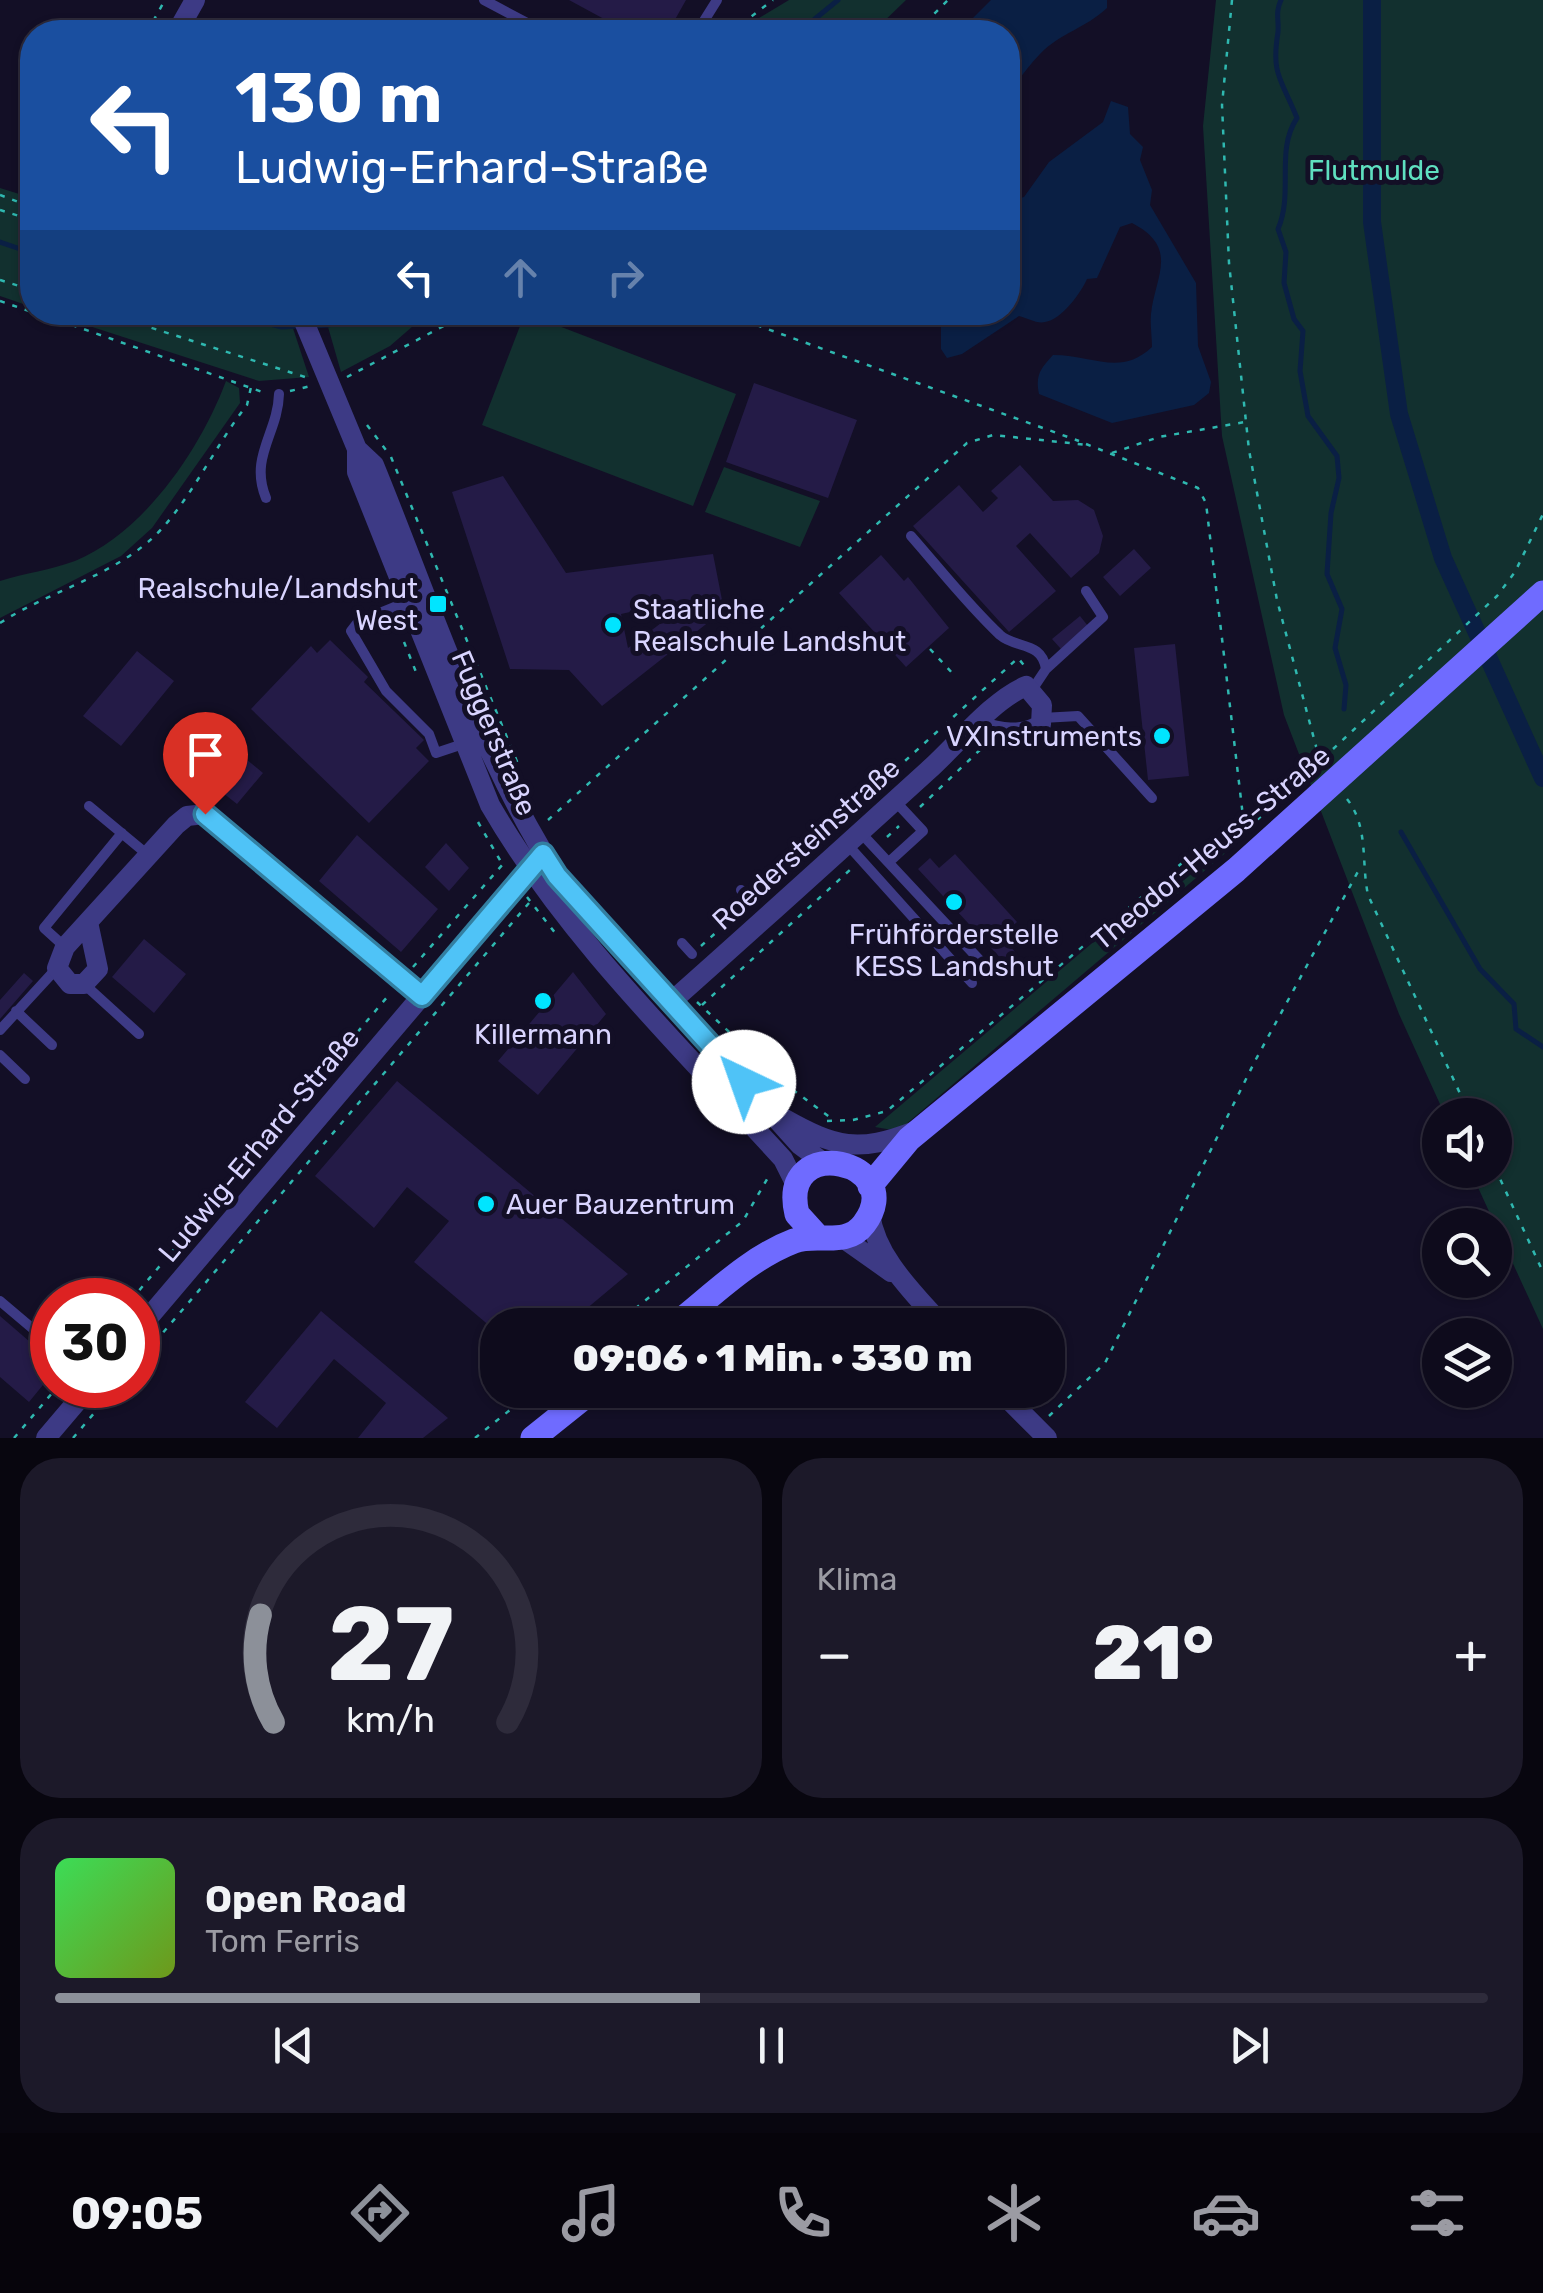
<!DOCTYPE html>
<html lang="de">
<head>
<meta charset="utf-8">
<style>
	body { margin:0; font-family:Rubik,sans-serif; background:#1c1929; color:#f1f3f6; height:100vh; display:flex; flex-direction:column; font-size:38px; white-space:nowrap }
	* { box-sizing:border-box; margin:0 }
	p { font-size:32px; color:#9b9ba3 }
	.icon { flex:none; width:55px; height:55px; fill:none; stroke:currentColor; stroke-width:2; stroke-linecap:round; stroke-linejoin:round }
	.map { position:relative; height:1438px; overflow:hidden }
	.drawer { display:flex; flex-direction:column; gap:20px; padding:20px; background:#08060f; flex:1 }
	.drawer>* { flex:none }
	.guide { position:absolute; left:20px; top:20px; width:1000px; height:305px; border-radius:40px; box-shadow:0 2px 8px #0004,0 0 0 2px #2e2b3b; background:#1a4fa0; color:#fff; overflow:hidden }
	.fabs { position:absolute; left:1422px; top:1098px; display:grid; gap:20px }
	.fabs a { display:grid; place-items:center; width:90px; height:90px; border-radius:50%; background:#0e0b1c; box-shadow:0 2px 8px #0004,0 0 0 2px #2e2b3b; font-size:50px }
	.speed { position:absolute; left:30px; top:1278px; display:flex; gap:20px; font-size:50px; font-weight:700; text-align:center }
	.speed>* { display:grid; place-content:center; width:130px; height:130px; border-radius:50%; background:#0e0b1c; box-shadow:0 2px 8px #0004,0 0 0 2px #2e2b3b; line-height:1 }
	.speed .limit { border:15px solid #d22; background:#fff; color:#111 }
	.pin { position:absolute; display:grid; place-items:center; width:85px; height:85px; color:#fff; margin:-102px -42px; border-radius:50% 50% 50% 0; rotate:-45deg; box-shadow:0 0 10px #0007 }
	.pin .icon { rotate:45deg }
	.me { position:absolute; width:110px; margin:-55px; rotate:318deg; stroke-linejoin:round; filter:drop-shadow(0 0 8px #0008) }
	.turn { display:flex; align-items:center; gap:35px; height:210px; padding:0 50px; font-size:45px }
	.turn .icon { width:130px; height:130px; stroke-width:2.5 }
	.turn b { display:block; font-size:70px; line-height:85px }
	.lanes { display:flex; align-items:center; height:95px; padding:0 50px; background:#0003; justify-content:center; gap:50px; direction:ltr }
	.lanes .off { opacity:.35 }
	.big { font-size:75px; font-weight:800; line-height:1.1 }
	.drawer .tile { flex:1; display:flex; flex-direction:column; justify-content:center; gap:15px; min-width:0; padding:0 35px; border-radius:40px; background:#1c1929 }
	.drawer .dial { align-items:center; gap:0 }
	.dial svg { height:260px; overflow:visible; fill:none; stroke:#2e2b3b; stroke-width:7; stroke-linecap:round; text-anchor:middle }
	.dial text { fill:#f1f3f6; stroke:none }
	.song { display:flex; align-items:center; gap:30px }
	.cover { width:120px; height:120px; border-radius:15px; background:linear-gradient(135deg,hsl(130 70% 55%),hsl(80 70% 35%)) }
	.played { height:10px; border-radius:5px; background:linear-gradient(90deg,#8c9099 45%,#2e2b3b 45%) }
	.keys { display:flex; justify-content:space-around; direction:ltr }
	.heat { display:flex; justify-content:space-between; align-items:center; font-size:55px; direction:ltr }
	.drawer .tiles { flex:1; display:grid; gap:20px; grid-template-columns:1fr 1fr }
	.tile:last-child { grid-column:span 2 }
	.trip { position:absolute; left:480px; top:1308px; width:585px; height:100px; border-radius:40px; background:#0e0b1c; box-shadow:0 2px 8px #0004,0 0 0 2px #2e2b3b; font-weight:800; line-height:100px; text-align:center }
	.tab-bar { display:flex; height:160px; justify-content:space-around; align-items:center; background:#06040b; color:#9b9ba3 }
	.tab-bar .icon { width:70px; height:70px }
	.tab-bar .active { color:#8c9099 }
	.tab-bar b { font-size:45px; color:#f1f3f6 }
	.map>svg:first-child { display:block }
</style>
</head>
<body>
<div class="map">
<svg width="1543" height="1438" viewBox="0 0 1543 1438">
	<rect width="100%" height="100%" fill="#130f26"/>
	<path fill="#12302f" d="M 789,0 L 906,0 L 873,32 L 736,32 Z
		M 1216,0 L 1543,0 L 1543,1329 L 1470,1170 L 1495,1170 L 1495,1115 L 1445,1115 L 1399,1014 L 1284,715 L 1222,436 L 1203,126 Z
		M 0,188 L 32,198 L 32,307 L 0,296 Z
		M 49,313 L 288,313 L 309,377 L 259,381 Z
		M 324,313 L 324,312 L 428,313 L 390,346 L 341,372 Z
		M 525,313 L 736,394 L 693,506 L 482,425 Z
		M 226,381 L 239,388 L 240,403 L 152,528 L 121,556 L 0,618 L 0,581 C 25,573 51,570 75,561 C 145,532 201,448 226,381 Z
		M 724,467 L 820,501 L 800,547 L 705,512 Z
		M 1249,833 L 898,1131 L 875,1127 L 1188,862 Z"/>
	<path fill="#0a1f44" d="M 991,0 L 1107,0 L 1107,8 C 1086,28 1060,33 1040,54 C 1028,66 1020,80 1008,91 L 1008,32 L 959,32 Z
		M 1111,101 L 1128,107 L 1130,134 L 1143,147 L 1140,160 L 1152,190 L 1150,205 L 1196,283 L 1198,346 L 1211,382 L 1209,393 L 1194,405 L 1112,423 L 1039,394 C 1035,375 1041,368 1053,355 C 1094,355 1120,377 1152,347 C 1152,337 1150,325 1151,314 C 1155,276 1180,248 1132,223 L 1120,227 L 1097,278 L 1087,279 C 1081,293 1061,320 1045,322 C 1037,324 1027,318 1019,316 L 962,354 L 947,358 L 941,349 L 941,313 L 1008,312 L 1008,202 L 1024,197 L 1049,162 L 1103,122 Z"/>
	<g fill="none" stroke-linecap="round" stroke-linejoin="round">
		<path stroke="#0a1f44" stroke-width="5" d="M 1281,0 C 1275,13 1279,19 1278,32 C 1271,75 1281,78 1297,118 C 1275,151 1294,192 1278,229 L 1286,252 L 1284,283 L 1294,319 L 1303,331 L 1300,371 L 1308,416 L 1337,456 L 1339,478 L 1331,513 L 1327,574 L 1342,609 L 1335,648 L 1346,685 L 1344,709
			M 799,32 L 838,0
			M 0,242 L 32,253
			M 223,312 L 282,327 L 298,326
			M 314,326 L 329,325 L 348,312
			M 1401,832 L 1480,969 L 1514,1004 L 1516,1029 L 1543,1047"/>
		<path stroke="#0a1f44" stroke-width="18" d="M 1372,0 L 1372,222 L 1399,414 L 1443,558 L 1543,778"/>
	</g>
	<path fill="#241b47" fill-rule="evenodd" d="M 569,0 L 686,0 L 668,32 L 628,32 Z
		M 754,383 L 857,420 L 828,498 L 726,462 Z
		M 1020,465 L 1053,501 L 1078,500 L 1094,510 L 1103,536 L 1099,553 L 1071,578 L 1030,533 L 1016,546 L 1056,591 L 1009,632 L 913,526 L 959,485 L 983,512 L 998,498 L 991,491 Z
		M 503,476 L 566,573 L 713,554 L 724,610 L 602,706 L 569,670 L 510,669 L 452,492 ZM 671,603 L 673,614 L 628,648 L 621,614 Z
		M 1134,549 L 1151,568 L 1120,596 L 1103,577 Z
		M 881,555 L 904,581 L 908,577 L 949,628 L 906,667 L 839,593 Z
		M 1080,616 L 1088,626 L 1061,649 L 1052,639 Z
		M 330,640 L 368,677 L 364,682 L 424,740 L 416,748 L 429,761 L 369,823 L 251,709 L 311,646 L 317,653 Z
		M 1175,644 L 1189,776 L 1148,780 L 1134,648 Z
		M 137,651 L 174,681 L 121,746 L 83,716 Z
		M 212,731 L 263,773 L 237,804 L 186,764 Z
		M 357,835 L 438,909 L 401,952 L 319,881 Z
		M 446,843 L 469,868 L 449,891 L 425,867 Z
		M 955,854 L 1017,922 L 1001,936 L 1016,953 L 1005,963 L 918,869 L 930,858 L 939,868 Z
		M 144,939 L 186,974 L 154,1013 L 112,977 Z
		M 573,972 L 606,1014 L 538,1095 L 498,1061 Z
		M 24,973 L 33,981 L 0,1019 L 0,1000 Z
		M 397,1081 L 628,1274 L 567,1325 L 498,1325 L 498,1333 L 414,1262 L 449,1221 L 407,1187 L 374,1228 L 315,1176 Z
		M 321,1311 L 448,1418 L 423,1438 L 358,1438 L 386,1403 L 334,1359 L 277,1428 L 245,1402 Z
		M 0,1316 L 52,1361 L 52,1374 L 29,1402 L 0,1377 Z"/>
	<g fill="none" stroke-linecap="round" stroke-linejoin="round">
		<path stroke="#2fb8b0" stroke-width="2.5" stroke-dasharray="5 8" stroke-linecap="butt" d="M 1232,0 L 1222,105 L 1229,263 L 1249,450 L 1277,600 L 1321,765
			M 283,21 L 296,32
			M 147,32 L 165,0
			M 731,32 L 773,0
			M 916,32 L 948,0
			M 0,195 L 32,207
			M 0,210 L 32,220
			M 0,280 L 32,290
			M 0,301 L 32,312
			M 35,312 L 268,394
			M 102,312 L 305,377
			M 720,312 L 1079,441
			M 347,377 L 470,312
			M 290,391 L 311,386
			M 367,425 L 386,450
			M 1086,444 L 1198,488 L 1206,503 L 1244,825
			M 1112,453 L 1159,437 L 1245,422
			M 391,457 L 518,764
			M 0,623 C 48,592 104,579 148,542 C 186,510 215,445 247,405 L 251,387
			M 404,642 L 416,672
			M 930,649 L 955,676
			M 1347,799 C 1369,827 1361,862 1368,895 L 1470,1115
			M 920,807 L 983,747
			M 548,820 L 967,443 L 993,435 L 1088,445
			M 478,822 L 504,867
			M 887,837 L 899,826
			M 1168,876 L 1204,868
			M 761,892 L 1018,658 L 1027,669
			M 527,897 L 556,934
			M 701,946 L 740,911
			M 413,967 L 503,864
			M 697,1002 L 785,1084 L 831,1118
			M 702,1005 L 851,869
			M 827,1121 L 853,1120 L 887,1111 L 1182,863 L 1258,819 L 1497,596 L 1515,572 L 1543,514
			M 1495,1168 L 1543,1272
			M 131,1300 L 388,996
			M 615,1325 L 743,1221 L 770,1174
			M 138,1362 L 529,903
			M 1049,1416 L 1105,1363 L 1255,1061 L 1361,866
			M 14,1438 L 59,1385
			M 73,1438 L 118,1385
			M 475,1438 L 535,1390"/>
		<path stroke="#3d3a85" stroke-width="10" d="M 484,0 L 544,32
			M 697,32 L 717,0
			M 266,498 C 249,457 278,433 279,394
			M 911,536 C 940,569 968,605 1000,635 C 1016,649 1042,641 1046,669 L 1032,690
			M 412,600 L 358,622 L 351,631 L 386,691 L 429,734 L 436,753 L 466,743
			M 1046,669 L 1103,617 L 1086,591
			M 1042,718 L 1078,716 L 1152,798
			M 89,806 L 148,855
			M 860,832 L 987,968
			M 847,844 L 972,983
			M 889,862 L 923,831 L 895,801
			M 741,890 L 751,900
			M 682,943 L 692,954
			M 65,947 L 44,928 L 122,833
			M 84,984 L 139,1034
			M 16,1011 L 52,1045
			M 0,1030 L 57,968
			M 0,1055 L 25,1079
			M 0,1301 L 52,1345"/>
		<path stroke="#3d3a85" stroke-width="20" d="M 177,32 L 195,0
			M 300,312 L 357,449 L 374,465 C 430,602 477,750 557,875 L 800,1145 L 824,1163
			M 357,449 L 357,472 L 490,805 C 567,938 680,1046 783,1159 L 797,1187
			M 88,922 L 98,969 L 84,984 L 70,984 L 57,968 L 65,947 L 176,825 L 187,816 L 205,814 L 422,997
			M 671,1002 C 759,924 846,845 933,766 C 960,741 993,700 1026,686 L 1042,705 L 1041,724 C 1023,738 998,732 978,726
			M 783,1118 C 836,1148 858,1153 915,1131
			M 870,1214 C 876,1258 914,1293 942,1325
			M 843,1238 L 891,1272
			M 138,1330 L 538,859
			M 999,1390 L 1047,1438
			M 46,1438 L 91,1385"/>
		<path stroke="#6f6bff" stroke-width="25" d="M 870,1186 L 909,1139 L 1236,870 L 1543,593
			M 675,1325 C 712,1296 749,1258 794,1241 C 817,1232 846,1248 864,1224 C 911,1161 777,1131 797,1214 L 816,1235
			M 533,1438 L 593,1390"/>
	</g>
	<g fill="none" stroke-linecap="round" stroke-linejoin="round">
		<g stroke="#337fa1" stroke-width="25">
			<path id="route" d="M 205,814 L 422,996 L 543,854 L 557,876 L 744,1082"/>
		</g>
		<use href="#route" stroke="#4fc3f7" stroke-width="18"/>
	</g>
	<g fill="#00e5ff" stroke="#130f26" stroke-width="4">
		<rect x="428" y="594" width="20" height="20" rx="5"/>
		<circle cx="613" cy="625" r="10"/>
		<circle cx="1162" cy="736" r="10"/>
		<circle cx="954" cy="902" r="10"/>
		<circle cx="543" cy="1001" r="10"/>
		<circle cx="486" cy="1204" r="10"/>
	</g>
	<g text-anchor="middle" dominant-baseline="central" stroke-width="10" stroke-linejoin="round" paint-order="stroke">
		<g font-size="28" fill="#5fe0c0" stroke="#130f26">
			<text x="1374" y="170">Flutmulde</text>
		</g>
		<g font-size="28" fill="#d9d4ff" stroke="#130f26" text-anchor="end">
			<text x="418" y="588">Realschule/Landshut<tspan x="418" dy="32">West</tspan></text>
			<text x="633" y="609" text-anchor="start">Staatliche<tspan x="633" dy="32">Realschule Landshut</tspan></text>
			<text x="1142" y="736">VXInstruments</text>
			<text x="954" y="934" text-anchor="middle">Frühförderstelle<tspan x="954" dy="32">KESS Landshut</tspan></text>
			<text x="543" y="1034" text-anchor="middle">Killermann</text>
			<text x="506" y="1204" text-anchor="start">Auer Bauzentrum</text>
		</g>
		<g font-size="28" fill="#d9d4ff" stroke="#130f26">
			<text transform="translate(494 733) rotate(67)">Fuggerstraße</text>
			<text transform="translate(806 844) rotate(-42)">Roedersteinstraße</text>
			<text transform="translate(1211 848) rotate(-40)">Theodor-Heuss-Straße</text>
			<text transform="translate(259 1145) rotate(-50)">Ludwig-Erhard-Straße</text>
		</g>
	</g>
</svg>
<div class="fabs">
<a><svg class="icon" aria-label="sound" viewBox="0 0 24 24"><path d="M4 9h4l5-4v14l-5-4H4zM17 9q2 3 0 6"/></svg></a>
<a><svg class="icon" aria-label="search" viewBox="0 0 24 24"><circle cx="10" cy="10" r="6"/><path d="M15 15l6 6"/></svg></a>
<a><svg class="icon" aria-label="layers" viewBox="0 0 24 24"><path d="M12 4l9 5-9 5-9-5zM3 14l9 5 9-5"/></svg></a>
</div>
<div class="speed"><div class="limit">30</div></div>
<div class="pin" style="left:205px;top:814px;background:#d93025"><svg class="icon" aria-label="arrive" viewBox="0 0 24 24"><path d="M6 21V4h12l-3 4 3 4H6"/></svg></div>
<svg class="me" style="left:744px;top:1082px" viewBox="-20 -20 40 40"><circle r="19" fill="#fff"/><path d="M0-13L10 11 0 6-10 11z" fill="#4fc3f7"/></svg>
<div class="trip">09:06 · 1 Min. · 330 m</div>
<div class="guide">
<div class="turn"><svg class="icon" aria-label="left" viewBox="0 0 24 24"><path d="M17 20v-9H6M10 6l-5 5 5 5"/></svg><div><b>130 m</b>Ludwig-Erhard-Straße</div></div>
<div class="lanes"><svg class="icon" aria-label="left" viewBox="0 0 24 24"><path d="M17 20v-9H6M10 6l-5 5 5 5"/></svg><svg class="icon off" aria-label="ahead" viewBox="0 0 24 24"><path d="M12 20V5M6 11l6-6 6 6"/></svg><svg class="icon off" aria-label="right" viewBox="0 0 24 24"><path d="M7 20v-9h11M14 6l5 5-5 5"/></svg></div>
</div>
</div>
<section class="drawer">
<div class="tiles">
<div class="tile dial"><svg viewBox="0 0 100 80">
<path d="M14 69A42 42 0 1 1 86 69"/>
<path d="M14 69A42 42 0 0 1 10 36" stroke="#8c9099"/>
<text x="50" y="56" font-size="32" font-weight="700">27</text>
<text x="50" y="72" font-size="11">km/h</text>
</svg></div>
<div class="tile"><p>Klima</p>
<div class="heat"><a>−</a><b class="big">21°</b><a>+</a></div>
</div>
<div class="tile">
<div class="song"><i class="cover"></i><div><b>Open Road</b><p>Tom Ferris</p></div></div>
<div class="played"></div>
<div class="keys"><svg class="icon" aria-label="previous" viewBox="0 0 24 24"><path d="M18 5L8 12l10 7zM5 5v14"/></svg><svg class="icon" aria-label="pause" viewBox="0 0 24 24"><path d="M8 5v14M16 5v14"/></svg><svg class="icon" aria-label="next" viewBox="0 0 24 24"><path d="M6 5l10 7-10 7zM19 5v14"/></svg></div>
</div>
</div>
</section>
<nav class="tab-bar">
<b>09:05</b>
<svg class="icon active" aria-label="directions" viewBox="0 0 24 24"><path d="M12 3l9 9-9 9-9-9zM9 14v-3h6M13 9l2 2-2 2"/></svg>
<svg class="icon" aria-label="music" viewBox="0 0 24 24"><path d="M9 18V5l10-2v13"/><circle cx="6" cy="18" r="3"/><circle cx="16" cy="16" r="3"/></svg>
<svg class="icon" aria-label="phone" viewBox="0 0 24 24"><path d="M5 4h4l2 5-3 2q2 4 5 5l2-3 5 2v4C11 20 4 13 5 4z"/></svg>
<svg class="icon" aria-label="climate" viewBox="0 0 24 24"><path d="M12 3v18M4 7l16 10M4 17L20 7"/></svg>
<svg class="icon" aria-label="car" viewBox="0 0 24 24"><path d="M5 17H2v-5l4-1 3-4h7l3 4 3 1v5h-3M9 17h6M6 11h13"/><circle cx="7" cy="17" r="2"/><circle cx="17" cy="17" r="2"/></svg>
<svg class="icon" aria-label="filters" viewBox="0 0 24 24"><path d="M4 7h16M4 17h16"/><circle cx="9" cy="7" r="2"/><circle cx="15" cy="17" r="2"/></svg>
</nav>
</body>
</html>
